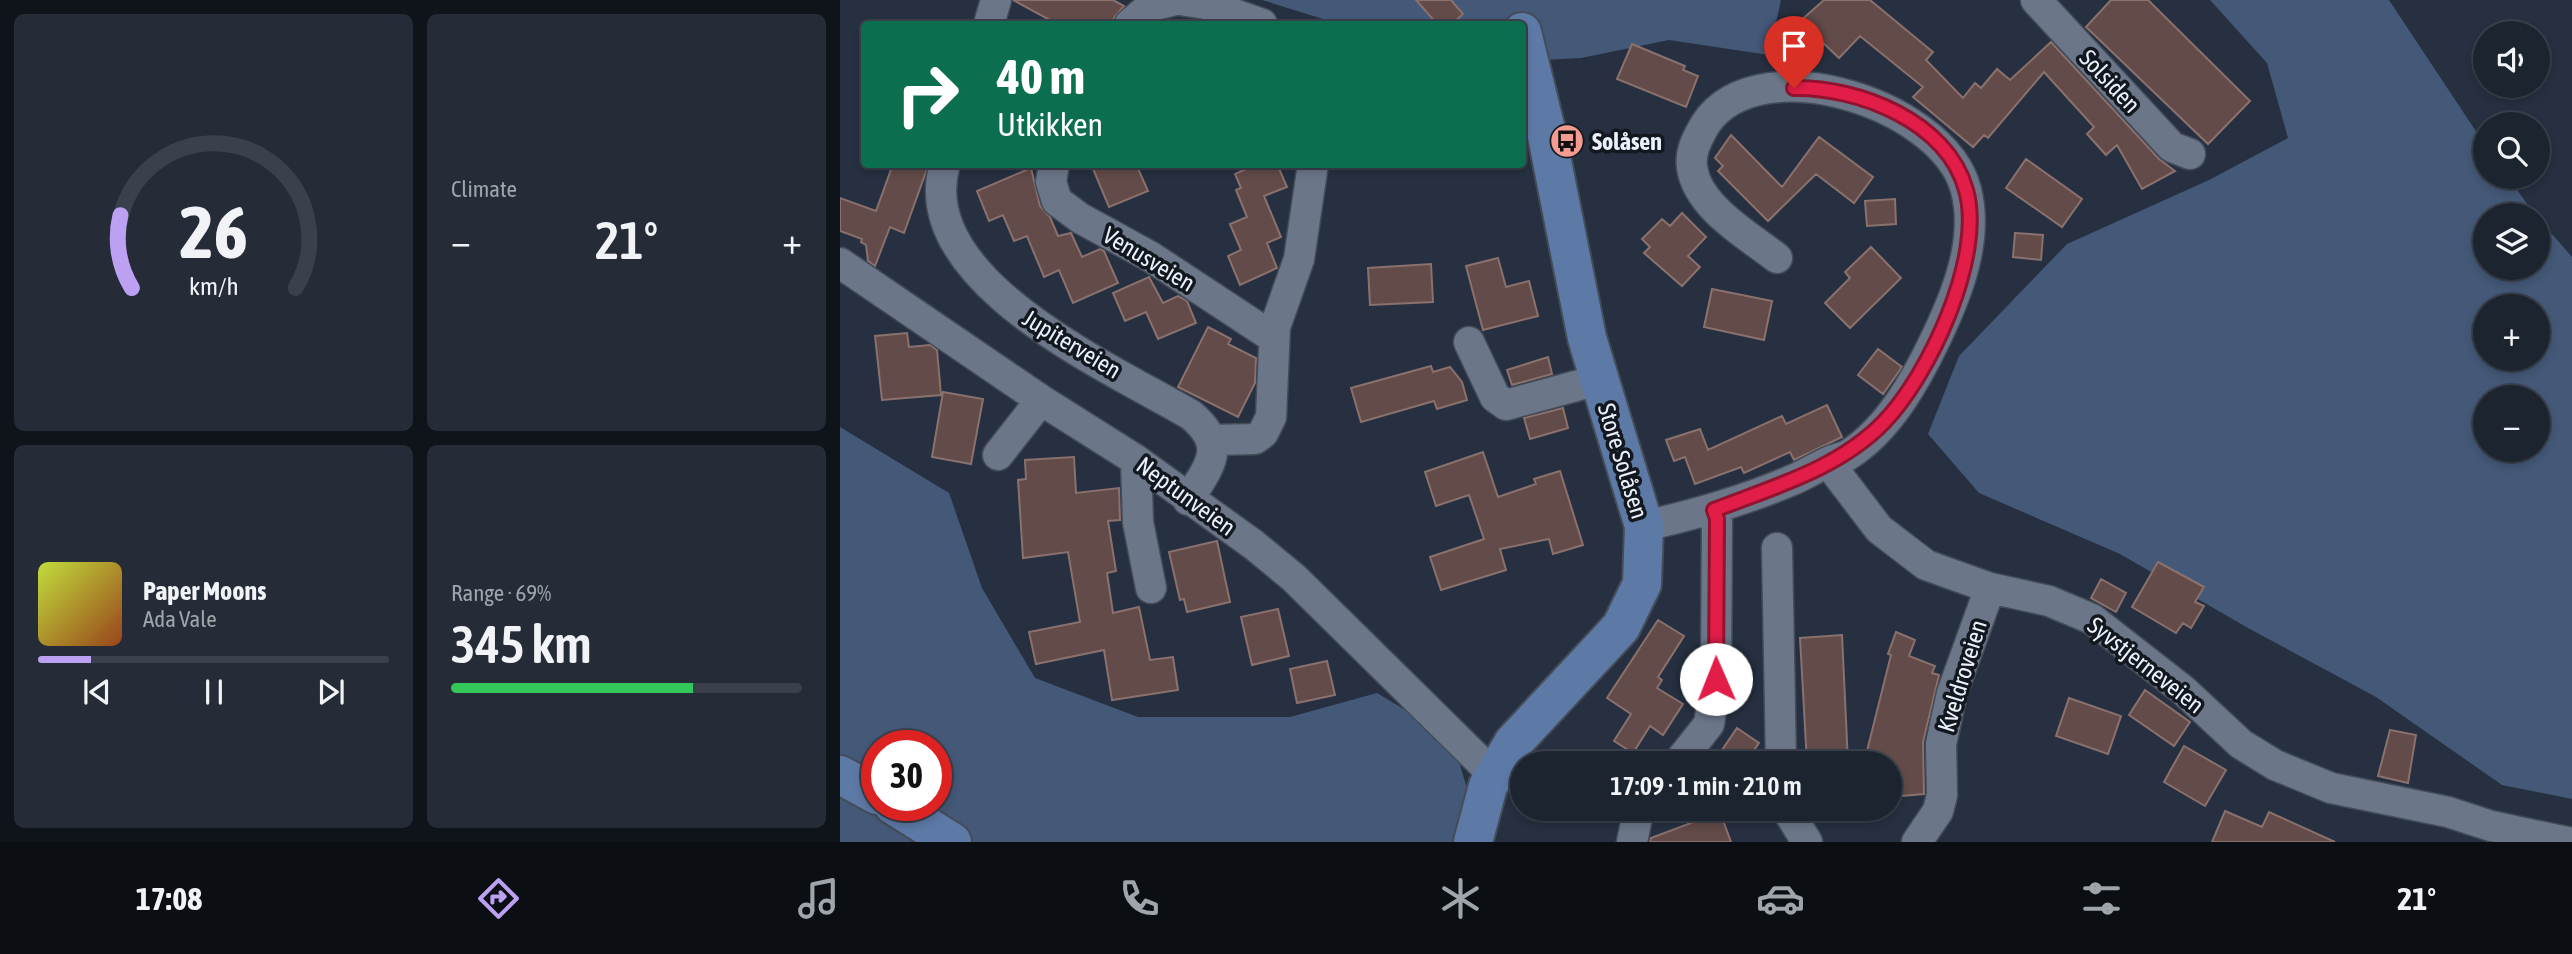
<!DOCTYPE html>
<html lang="en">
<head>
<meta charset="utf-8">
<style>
	body { margin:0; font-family:"Asap Condensed",sans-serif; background:#252c38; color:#f1f3f6; height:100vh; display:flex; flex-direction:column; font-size:26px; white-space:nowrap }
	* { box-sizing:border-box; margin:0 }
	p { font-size:23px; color:#a0a4ab }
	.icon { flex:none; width:38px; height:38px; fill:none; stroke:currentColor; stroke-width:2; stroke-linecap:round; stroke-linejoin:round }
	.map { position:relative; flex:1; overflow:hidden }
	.sheet { display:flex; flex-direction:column; gap:14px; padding:14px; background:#0f141a; width:840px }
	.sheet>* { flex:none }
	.guide { position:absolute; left:21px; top:21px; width:665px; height:147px; border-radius:7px; box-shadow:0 4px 10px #0003,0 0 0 2px #3a414c; background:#0b6e4f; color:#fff; overflow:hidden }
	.fabs { position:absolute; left:1633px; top:21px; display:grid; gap:14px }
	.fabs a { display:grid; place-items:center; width:77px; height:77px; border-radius:50%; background:#1c2430; box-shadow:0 4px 10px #0003,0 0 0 2px #3a414c; font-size:35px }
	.speed { position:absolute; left:21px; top:730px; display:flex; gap:14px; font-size:35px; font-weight:700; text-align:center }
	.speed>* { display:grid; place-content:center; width:91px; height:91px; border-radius:50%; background:#1c2430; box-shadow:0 4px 10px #0003,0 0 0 2px #3a414c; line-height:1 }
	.speed .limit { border:10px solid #d22; background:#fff; color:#111 }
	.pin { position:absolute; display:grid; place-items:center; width:60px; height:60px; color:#fff; margin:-72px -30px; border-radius:50% 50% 50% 0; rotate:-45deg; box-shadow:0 0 7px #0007 }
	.pin .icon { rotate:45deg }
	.me { position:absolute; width:77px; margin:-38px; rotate:359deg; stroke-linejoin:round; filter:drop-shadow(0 0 5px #0008) }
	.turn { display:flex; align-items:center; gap:24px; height:147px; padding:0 21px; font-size:32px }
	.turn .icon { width:91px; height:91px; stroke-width:2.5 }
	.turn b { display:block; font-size:49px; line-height:60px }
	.big { font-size:52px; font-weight:600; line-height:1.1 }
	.sheet .tile { flex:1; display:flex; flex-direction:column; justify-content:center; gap:10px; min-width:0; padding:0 24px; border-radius:10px; background:#252c38 }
	.sheet .dial { align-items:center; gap:0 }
	.dial svg { height:182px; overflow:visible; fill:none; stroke:#3a414c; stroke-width:7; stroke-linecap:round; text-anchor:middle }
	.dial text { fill:#f1f3f6; stroke:none }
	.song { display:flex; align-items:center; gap:21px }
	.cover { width:84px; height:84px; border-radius:10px; background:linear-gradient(135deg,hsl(70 70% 55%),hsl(20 70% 35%)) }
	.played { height:7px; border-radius:4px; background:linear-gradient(90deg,#bca0f2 15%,#3a414c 15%) }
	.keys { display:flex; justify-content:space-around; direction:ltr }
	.heat { display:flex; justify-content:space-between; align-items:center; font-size:38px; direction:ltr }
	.charge { height:10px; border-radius:5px; background:linear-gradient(90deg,#34c759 69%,#3a414c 0) }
	.sheet .tiles { flex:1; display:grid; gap:14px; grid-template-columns:repeat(2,1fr) }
	.trip { position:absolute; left:670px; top:751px; width:392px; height:70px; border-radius:35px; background:#1c2430; box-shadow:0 4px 10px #0003,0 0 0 2px #3a414c; font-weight:600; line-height:70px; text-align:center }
	.dock { display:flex; height:112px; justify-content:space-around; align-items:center; background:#0b0e13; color:#a0a4ab }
	.dock .icon { width:49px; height:49px }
	.dock .selected { color:#bca0f2 }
	.dock b { font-size:32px; color:#f1f3f6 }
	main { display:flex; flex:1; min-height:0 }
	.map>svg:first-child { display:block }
</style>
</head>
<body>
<main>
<section class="sheet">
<div class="tiles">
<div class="tile dial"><svg viewBox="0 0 100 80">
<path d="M14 69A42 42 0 1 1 86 69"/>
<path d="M14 69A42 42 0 0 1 9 37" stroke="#bca0f2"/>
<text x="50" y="56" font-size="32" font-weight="700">26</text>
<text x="50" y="72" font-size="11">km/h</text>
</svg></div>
<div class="tile"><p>Climate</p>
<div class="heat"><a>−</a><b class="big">21°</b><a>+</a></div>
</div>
<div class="tile">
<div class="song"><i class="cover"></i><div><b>Paper Moons</b><p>Ada Vale</p></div></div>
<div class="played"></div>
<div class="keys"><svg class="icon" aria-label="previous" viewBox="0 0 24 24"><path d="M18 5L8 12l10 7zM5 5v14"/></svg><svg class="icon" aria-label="pause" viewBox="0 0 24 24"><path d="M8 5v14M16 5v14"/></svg><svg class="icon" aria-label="next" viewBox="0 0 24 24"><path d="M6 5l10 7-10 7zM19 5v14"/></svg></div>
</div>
<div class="tile"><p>Range · 69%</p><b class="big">345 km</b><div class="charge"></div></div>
</div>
</section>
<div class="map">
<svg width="1732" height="842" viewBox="0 0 1732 842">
	<rect width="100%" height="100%" fill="#263040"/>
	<path fill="#445877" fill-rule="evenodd" d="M 422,0 L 941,0 L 929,55 L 829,40 L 741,58 L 683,61 L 682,24 L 499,24 Z
		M 1370,0 L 1549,0 L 1645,145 L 1645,177 L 1668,177 L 1695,215 L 1645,215 L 1645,268 L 1698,268 L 1698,218 L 1732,257 L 1732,799 L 1662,785 L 1536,697 L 1408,628 L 1280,554 L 1139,493 L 1088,434 L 1119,356 L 1227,244 L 1369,180 L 1448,138 L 1427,63 ZM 1645,306 L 1698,306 L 1698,359 L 1645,359 ZM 1645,397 L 1698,397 L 1698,450 L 1645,450 Z
		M 0,427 L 109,493 L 142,588 L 195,678 L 298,717 L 450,717 L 537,693 L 612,738 L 643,842 L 0,842 ZM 37,746 L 96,746 L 96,805 L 37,805 Z"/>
	<path fill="#624b48" stroke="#8a716e" stroke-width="2" d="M 173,0 L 273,0 L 284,6 L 274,18 L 273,24 L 217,24 Z
		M 576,0 L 611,0 L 623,14 L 612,24 L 597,24 Z
		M 984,0 L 1030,0 L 1093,52 L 1086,60 L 1123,98 L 1135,83 L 1141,88 L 1157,69 L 1170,80 L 1211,42 L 1319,159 L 1335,171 L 1302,189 L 1277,145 L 1266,155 L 1247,134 L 1254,127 L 1204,72 L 1148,138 L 1144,135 L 1133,147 L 1073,97 L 1083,87 L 1020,36 L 999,58 L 978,38 L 967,48 L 950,30 Z
		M 1271,0 L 1308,0 L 1410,101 L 1368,144 L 1246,27 Z
		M 792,44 L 845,66 L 843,70 L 858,76 L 846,107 L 777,79 Z
		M 891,135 L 942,187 L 979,137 L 1033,177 L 1014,203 L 976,174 L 928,221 L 878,171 L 883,166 L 875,158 Z
		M 1186,159 L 1242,199 L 1222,227 L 1166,188 Z
		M 53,164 L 75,164 L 87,169 L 64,233 L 50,227 L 35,266 L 28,261 L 26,245 L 21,242 L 22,239 L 0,231 L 0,198 L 36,211 Z
		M 251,164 L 296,164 L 308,191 L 269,207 Z
		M 417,164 L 437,164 L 447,187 L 424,196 L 441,237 L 427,243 L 437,268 L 400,285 L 388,256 L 401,250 L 390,224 L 407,217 L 396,190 L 401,188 L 395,174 Z
		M 191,168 L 200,206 L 210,217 L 218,236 L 231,233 L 242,257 L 260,249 L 264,251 L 278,283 L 233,303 L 219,270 L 204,277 L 187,236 L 174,241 L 163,215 L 149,221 L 137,191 Z
		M 1055,199 L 1056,224 L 1027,226 L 1025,201 Z
		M 842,213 L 866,237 L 848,256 L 860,267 L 842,286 L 804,253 L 810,247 L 802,239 L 822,219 L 830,226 Z
		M 1175,233 L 1203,235 L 1201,260 L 1173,257 Z
		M 1031,247 L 1061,278 L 1010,328 L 985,303 L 1010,278 L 1005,272 Z
		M 658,258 L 666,287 L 689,281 L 698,316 L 643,330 L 626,266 Z
		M 591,264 L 593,302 L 530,305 L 528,268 Z
		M 309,277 L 323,303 L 338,296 L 347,301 L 356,323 L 318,339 L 306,312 L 285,321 L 273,293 Z
		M 872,289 L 932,301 L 924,340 L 864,327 Z
		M 368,327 L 391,339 L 388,344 L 416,358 L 415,383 L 398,417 L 338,387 Z
		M 67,333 L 69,347 L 90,345 L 97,350 L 101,395 L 42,400 L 35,336 Z
		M 1038,349 L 1062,367 L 1043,394 L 1018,375 Z
		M 708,357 L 712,374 L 672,385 L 667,370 Z
		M 591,366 L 593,372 L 610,367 L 622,382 L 627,400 L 597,409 L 594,401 L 521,422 L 511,388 Z
		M 103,392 L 143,399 L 131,464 L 92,457 Z
		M 987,405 L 1002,437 L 954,460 L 950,452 L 904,473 L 901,467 L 855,484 L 845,457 L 834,461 L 826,440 L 860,429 L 868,450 L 942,416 L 946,424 Z
		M 723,408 L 728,428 L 690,439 L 684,418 Z
		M 643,452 L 658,497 L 696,484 L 694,479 L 720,471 L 743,545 L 713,554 L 709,539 L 660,549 L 666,570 L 601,590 L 590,557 L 644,539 L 629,495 L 596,506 L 585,472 Z
		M 234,457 L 236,493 L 279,488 L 280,520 L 268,521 L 276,571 L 267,573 L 273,613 L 299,607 L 310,660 L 333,657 L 338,690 L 272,700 L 264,650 L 196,664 L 189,632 L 240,622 L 228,552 L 183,558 L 178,480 L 186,479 L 185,460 Z
		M 377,541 L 390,602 L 347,612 L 344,599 L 340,600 L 329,552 Z
		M 1318,562 L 1364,587 L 1355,602 L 1364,606 L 1351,628 L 1343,623 L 1336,633 L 1292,607 Z
		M 1261,579 L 1286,593 L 1276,612 L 1251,598 Z
		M 438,609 L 449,656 L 412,665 L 401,617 Z
		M 818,620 L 844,636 L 818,677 L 822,680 L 817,688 L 843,704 L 823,735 L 810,726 L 793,753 L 774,741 L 791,714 L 767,698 Z
		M 1056,632 L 1075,640 L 1069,656 L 1095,666 L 1092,673 L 1099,675 L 1083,742 L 1084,794 L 1050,797 L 1050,763 L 1024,763 L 1051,655 L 1048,654 Z
		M 1002,635 L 1008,763 L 967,763 L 960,638 Z
		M 487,661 L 495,695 L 457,703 L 450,669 Z
		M 1305,690 L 1350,722 L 1334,746 L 1289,715 Z
		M 1229,698 L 1281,716 L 1268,754 L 1216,736 Z
		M 897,728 L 919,743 L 905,763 L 894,763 L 880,753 Z
		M 1550,730 L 1576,735 L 1568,783 L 1538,776 Z
		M 1344,746 L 1386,770 L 1365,806 L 1324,782 Z
		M 1385,811 L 1422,827 L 1429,812 L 1495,842 L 1372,842 Z
		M 880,812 L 891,842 L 810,842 L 811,838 Z"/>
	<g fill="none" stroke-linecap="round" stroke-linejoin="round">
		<g stroke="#444c59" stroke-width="33">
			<path id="street" d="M 340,0 L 366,4 L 422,24
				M 1196,0 L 1332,147 L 1350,154
				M 149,24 L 156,0
				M 290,24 L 311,6 L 336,0
				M 105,164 C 70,280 273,369 351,415 C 388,446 370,465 348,500
				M 214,164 L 211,182 L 217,201 L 240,218 L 311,257 L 434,338
				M 0,263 L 201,400 L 296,460 L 414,545 L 454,578 L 654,775
				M 629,342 L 655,397 L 666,405 L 758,380
				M 372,440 L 415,439 L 423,433 L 431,417 L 435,327 L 459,259 L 473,164
				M 158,455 L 201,400
				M 296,460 L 298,522 L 311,588
				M 988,462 L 1039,529 L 1086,565 L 1150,588 L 1209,601 L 1252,619 L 1343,690 L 1401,744 L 1435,765 L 1491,788 L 1608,812 L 1651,826 L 1727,842
				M 804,526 C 854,515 903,501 950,481 C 963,476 975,468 988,462 C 994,459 1002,458 1008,455 C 1049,429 1076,380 1096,338 C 1117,294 1139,240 1126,190 C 1103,101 906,41 861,132 C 855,143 850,154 852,167 C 857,207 909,236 937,258
				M 937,548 L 941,763
				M 838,763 L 869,724 L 876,679 L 877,519 L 874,510
				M 946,808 L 967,842
				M 792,842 L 799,808
				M 1077,842 L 1098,811 L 1102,795 L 1101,744 L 1112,693 L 1150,588"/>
		</g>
		<g stroke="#444c59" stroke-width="42">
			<path id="secondary" d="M 0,775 L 37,795
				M 53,805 L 112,842
				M 633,842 L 648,786 L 673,743 L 781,627 L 802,584 L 804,526 L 747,338 L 705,126 L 682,32"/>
		</g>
		<use href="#street" stroke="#6b7789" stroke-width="30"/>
		<use href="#secondary" stroke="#5d79a6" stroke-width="38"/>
	</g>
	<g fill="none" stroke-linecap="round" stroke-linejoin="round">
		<g stroke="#92132f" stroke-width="18">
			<path id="route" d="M 876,679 L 877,519 L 874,510 C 933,487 998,469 1043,423 C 1089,376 1145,256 1126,190 C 1107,121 1018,87 954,88"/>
		</g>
		<use href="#route" stroke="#e11d48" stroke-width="12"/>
	</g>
	<defs>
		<g id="bus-disc" transform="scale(1.75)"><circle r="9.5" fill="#f59c91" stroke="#13181f"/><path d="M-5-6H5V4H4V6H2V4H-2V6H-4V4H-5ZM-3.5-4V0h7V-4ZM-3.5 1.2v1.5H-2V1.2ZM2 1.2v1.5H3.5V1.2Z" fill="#111"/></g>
	</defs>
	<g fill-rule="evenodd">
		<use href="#bus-disc" x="727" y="141"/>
	</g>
	<g text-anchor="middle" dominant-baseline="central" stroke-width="7" stroke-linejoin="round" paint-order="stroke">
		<g font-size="24" fill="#eaf1fc" stroke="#13181f">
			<text transform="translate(1270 81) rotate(47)">Solsiden</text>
			<text transform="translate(309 259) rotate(31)">Venusveien</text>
			<text transform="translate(232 344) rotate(31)">Jupiterveien</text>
			<text transform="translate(783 461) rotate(73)">Store Solåsen</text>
			<text transform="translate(346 496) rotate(36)">Neptunveien</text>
			<text transform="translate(1306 665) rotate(38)">Syvstjerneveien</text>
			<text transform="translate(1122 676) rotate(-73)">Kveldroveien</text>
		</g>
		<g font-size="24" font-weight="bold" fill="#eaf1fc" stroke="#13181f" text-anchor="start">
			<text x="752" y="141">Solåsen</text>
		</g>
	</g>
</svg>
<div class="fabs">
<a><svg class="icon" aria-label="sound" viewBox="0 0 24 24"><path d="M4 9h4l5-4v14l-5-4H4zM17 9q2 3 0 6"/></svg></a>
<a><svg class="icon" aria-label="search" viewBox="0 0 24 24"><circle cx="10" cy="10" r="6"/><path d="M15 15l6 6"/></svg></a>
<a><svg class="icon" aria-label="layers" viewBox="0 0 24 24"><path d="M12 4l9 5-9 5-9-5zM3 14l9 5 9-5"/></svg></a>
<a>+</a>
<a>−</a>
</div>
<div class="speed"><div class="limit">30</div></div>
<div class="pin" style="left:954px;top:88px;background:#d93025"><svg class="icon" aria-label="arrive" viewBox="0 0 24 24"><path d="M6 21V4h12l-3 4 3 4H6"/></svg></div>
<svg class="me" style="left:876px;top:679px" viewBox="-20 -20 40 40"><circle r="19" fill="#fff"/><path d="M0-13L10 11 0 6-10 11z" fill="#e11d48"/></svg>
<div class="trip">17:09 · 1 min · 210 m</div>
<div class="guide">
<div class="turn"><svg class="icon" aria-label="right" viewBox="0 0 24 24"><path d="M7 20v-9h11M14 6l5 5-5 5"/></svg><div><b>40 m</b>Utkikken</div></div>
</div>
</div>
</main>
<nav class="dock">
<b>17:08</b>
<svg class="icon selected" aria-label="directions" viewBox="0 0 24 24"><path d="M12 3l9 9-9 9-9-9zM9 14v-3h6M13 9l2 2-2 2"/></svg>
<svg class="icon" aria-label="music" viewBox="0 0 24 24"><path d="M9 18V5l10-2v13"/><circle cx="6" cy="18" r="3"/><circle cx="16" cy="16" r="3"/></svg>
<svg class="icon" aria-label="phone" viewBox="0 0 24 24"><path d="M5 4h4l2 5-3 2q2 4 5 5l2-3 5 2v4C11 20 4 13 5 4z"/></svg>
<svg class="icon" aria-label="climate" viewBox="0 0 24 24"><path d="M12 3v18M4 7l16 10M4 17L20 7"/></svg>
<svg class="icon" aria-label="car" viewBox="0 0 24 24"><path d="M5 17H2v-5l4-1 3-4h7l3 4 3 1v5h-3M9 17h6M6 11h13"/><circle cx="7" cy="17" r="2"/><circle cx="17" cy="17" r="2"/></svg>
<svg class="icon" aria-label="filters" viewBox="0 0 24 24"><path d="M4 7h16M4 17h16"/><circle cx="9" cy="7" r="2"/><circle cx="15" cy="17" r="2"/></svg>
<b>21°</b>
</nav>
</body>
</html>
